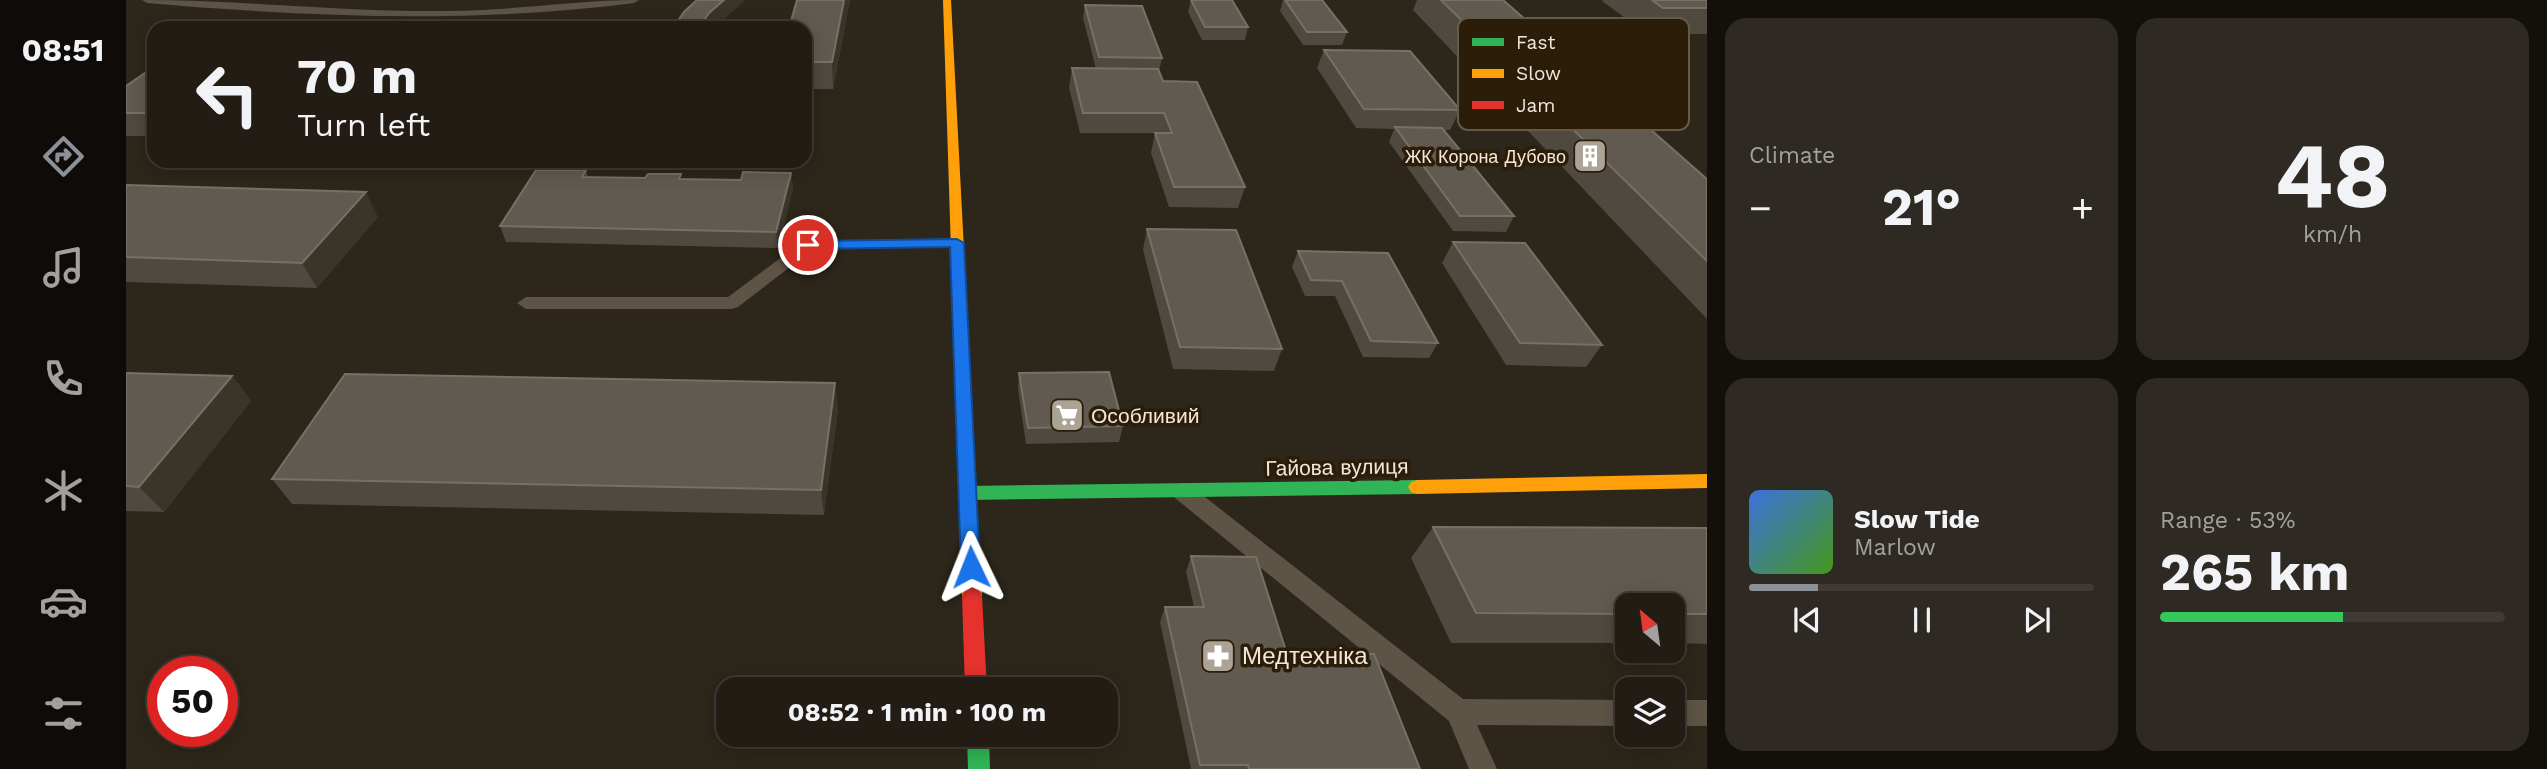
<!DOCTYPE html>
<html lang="en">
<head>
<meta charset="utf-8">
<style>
	body { margin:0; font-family:"Work Sans",sans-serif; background:#2e2922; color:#f1f3f6; height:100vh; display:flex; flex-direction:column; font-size:26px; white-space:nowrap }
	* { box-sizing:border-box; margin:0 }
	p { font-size:23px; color:#a2a1a0 }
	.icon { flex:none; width:38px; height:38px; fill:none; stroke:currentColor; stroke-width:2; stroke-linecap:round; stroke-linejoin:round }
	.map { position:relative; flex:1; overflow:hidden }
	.sheet { display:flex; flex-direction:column; gap:18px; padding:18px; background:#130f0b; width:840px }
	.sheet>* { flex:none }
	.hud { position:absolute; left:21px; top:21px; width:665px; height:147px; border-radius:21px; box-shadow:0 4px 18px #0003,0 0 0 2px #3f3a34; background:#221c14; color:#f1f3f6; overflow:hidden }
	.needle { width:46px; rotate:331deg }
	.fabs { position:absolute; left:1489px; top:593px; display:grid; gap:14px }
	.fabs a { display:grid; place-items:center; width:70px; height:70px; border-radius:14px; background:#221c14; box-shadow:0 4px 18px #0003,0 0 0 2px #3f3a34; font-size:35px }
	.speed { position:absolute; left:21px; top:656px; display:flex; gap:14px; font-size:35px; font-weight:700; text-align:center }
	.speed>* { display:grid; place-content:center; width:91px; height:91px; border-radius:50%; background:#221c14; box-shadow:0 4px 18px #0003,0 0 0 2px #3f3a34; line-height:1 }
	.speed .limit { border:10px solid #d22; background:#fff; color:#111 }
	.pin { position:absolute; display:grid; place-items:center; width:60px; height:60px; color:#fff; margin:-30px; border:4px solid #fff; border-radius:50%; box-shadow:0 2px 7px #0007 }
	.me { position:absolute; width:77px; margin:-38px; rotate:358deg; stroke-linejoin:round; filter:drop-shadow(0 0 5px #0008) }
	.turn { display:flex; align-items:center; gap:24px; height:147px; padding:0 35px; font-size:32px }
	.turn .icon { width:91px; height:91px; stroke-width:2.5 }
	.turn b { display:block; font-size:49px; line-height:60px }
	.big { font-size:52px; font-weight:700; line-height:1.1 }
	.sheet .card { flex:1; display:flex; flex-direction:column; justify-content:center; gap:10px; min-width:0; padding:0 24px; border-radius:21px; background:#2e2922 }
	.sheet .dial { align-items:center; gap:0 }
	.dial b { font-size:91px; line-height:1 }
	.song { display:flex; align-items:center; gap:21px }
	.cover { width:84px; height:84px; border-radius:10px; background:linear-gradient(135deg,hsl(220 70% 55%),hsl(100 70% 35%)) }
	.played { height:7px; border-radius:4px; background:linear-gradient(90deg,#8c9099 20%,#3f3a34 20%) }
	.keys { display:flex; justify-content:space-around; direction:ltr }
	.heat { display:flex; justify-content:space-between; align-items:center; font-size:38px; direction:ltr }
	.charge { height:10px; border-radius:5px; background:linear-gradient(90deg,#34c759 53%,#3f3a34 0) }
	.sheet .tiles { flex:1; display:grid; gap:18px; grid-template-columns:repeat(2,1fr) }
	.trip { position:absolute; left:590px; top:677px; width:402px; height:70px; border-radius:21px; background:#221c14; box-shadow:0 4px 18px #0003,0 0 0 2px #3f3a34; font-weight:700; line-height:70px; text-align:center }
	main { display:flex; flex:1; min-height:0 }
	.tab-bar { display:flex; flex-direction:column; width:126px; justify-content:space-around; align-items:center; background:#0e0b08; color:#a2a1a0 }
	.tab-bar .icon { width:49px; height:49px }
	.tab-bar .on { color:#8c9099 }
	.tab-bar b { font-size:32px; color:#f1f3f6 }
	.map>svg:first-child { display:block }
</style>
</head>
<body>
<main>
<nav class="tab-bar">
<b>08:51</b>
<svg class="icon on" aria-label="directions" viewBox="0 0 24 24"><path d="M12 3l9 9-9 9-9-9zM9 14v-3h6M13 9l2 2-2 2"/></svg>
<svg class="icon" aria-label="music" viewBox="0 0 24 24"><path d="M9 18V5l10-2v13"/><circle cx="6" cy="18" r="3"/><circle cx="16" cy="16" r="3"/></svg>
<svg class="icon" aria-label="phone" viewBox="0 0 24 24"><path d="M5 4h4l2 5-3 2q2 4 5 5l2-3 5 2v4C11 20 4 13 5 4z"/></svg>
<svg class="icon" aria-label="climate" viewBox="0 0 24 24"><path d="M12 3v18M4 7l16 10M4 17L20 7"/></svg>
<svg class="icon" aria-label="car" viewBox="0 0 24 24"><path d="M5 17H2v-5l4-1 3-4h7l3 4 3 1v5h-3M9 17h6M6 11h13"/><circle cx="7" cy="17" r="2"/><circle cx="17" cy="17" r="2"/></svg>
<svg class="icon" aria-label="filters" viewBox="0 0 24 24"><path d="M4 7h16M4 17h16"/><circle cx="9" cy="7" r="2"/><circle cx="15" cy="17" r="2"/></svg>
</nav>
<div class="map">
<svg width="1581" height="769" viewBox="0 0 1581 769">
	<rect width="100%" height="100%" fill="#2d261a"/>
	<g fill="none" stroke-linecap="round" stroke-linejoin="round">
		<path fill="#5d5445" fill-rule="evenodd" d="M 16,0 C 117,0 219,12 321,11 C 385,11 449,0 513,0 L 508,3 C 345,24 184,17 21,3 Z
			M 831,238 L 837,240 L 839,243 L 837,246 L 686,250 L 612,307 L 606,309 L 400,309 L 391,303 L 400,297 L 602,297 L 676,242 Z
			M 1057,483 L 1065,486 L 1337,699 L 1502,700 L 1502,726 L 1351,725 L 1371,769 L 1343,769 L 1323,721 L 1049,498 L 1046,492 L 1049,486 Z
			M 1547,700 L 1581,700 L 1581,726 L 1547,726 Z"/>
		<path fill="#30b455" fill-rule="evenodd" d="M 1291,480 L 1297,482 L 1300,487 L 1297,492 L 1291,494 L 842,500 L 836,498 L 833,493 L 836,488 L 842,486 Z
			M 841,735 L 863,735 L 864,769 L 842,769 Z"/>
		<path fill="#ff9f0a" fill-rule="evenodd" d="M 817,0 L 825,0 L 856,596 L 853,602 L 846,605 L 839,602 L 836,596 Z
			M 1581,474 L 1581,488 L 1291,494 L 1285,492 L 1282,487 L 1285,482 L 1291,480 Z"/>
		<path fill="#e5322d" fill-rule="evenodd" d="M 846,587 L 853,590 L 856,596 L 861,690 L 839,690 L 836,596 L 839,590 Z"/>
	</g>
	<path fill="#4f493f" d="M 671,0 L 724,0 L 707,89 L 682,89 Z
		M 1065,0 L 1122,27 L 1119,40 L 1076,40 L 1062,12 Z
		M 1157,0 L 1196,0 L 1221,32 L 1216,45 L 1177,45 L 1154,11 Z
		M 1291,0 L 1377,0 L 1581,179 L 1581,319 L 1287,10 Z
		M 1477,0 L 1581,0 L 1581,34 L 1521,34 L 1476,1 Z
		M 959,5 L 1036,58 L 1033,72 L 1037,81 L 1119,187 L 1112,208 L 1043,207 L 1025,153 L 1029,133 L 954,133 L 943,87 L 946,68 L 970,69 L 957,18 Z
		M 1198,50 L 1334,110 L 1324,130 L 1317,130 L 1388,216 L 1380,232 L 1327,231 L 1263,142 L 1268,129 L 1230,128 L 1191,68 Z
		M 28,67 L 28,136 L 0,136 L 0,86 Z
		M 460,170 L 462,177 L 615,180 L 665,173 L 667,188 L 652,248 L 380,242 L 374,226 Z
		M 0,185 L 252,217 L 191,288 L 0,282 Z
		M 1021,229 L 1156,349 L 1148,371 L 1047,369 L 1017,250 Z
		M 1327,242 L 1476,345 L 1460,367 L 1380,365 L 1316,263 Z
		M 1172,251 L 1312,343 L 1303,358 L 1237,357 L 1209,296 L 1179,296 L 1166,267 Z
		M 0,373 L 106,376 L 125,401 L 38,512 L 0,511 Z
		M 893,373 L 997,426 L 993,442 L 900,444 L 892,389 Z
		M 712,409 L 698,515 L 166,504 L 146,479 Z
		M 1307,527 L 1581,528 L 1581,644 L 1547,643 L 1547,606 L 1502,606 L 1502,643 L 1325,643 L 1285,558 Z
		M 1065,556 L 1161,654 L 1294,769 L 1065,769 L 1034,622 L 1039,607 L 1068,607 L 1060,572 Z"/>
	<path fill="#3a3429" d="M 598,0 L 619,0 L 589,28 L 573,28 L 583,13 Z
		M 718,0 L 724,0 L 707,89 L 706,62 Z
		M 680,62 L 682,89 L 679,101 L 679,66 Z
		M 665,173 L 667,188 L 652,248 L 650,232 Z
		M 240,192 L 252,217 L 191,288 L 176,263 Z
		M 106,376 L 125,401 L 38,512 L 13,487 Z
		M 709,383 L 712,409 L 698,515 L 695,490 Z"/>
	<path fill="#615a50" stroke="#777065" stroke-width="2" d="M 571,0 L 598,0 L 583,13 L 573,28 L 547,28 L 558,12 Z
		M 671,0 L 718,0 L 706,62 L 680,62 L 679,66 L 679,28 L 663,28 Z
		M 1065,0 L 1106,0 L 1122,27 L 1079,27 Z
		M 1159,0 L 1196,0 L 1221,32 L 1181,32 Z
		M 1315,0 L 1377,0 L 1581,179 L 1581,261 Z
		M 1526,0 L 1581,0 L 1581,8 L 1537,8 Z
		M 959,5 L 1016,6 L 1036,58 L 973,57 Z
		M 269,22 L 358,28 L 260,28 Z
		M 1198,50 L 1284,51 L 1334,110 L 1238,109 Z
		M 28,67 L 28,113 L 0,113 L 0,86 Z
		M 946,68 L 1032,69 L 1037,81 L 1071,82 L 1119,187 L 1048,187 L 1029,133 L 1046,133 L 1038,113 L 957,113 Z
		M 1269,127 L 1316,128 L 1388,216 L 1334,216 Z
		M 410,170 L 460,170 L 456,177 L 519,178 L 522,174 L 555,174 L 553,179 L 615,180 L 617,172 L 665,173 L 650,232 L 374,226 Z
		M 0,185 L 240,192 L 176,263 L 0,257 Z
		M 1021,229 L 1110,230 L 1156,349 L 1054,347 Z
		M 1327,242 L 1399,243 L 1476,345 L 1394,343 Z
		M 1172,251 L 1262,253 L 1312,343 L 1245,341 L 1216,281 L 1185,280 Z
		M 983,372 L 997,426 L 902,428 L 893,373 Z
		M 0,373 L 106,376 L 13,487 L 0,486 Z
		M 219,374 L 709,383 L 695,490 L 146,479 Z
		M 1307,527 L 1581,528 L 1581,614 L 1547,614 L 1547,606 L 1502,606 L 1502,614 L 1350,613 Z
		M 1065,556 L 1130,557 L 1161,654 L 1248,654 L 1294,769 L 1123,769 L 1122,765 L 1074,765 L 1039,607 L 1078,607 Z"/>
	<path fill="#1a73e8" stroke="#114b97" stroke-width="2" d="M 831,239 L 838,243 L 854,567 L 852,572 L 845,575 L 838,572 L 835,567 L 824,247 L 682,249 L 675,245 L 682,241 Z"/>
	<defs>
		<g id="building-square" transform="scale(1.75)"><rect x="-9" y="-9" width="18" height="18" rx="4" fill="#aca397" stroke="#2b1d08"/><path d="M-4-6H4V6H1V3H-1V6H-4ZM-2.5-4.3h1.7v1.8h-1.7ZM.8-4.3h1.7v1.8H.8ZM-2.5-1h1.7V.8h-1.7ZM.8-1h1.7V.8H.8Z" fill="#fff"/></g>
		<g id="supermarket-square" transform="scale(1.75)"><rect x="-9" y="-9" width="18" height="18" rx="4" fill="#aca397" stroke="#2b1d08"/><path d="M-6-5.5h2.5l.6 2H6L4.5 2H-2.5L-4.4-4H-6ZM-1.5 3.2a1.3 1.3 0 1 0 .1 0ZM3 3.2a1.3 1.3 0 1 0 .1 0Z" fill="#fff"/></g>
		<g id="pharmacy-square" transform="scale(1.75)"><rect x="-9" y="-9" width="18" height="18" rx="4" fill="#aca397" stroke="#2b1d08"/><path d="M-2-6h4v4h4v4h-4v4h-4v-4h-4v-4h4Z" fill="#fff"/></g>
	</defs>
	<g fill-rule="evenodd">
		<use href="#building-square" x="1464" y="156"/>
		<use href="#supermarket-square" x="941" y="415"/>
		<use href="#pharmacy-square" x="1092" y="656"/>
	</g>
	<g text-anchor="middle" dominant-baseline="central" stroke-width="7" stroke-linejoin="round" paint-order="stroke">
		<g font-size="18" fill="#f1e7db" stroke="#2b1d08" text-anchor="end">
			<text x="1440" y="156">ЖК Корона Дубово</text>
		</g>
		<g font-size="21" fill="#f1e7db" stroke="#2b1d08" text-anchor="start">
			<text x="965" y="415">Особливий</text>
		</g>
		<g font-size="21" fill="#f1e7db" stroke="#2b1d08">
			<text transform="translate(1211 467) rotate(-1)">Гайова вулиця</text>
		</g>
		<g font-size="24" fill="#f1e7db" stroke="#2b1d08" text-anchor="start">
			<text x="1116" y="656">Медтехніка</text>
		</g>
	</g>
	<rect x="1332" y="18" width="231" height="112" rx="10" fill="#2b1d08" stroke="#665a47" stroke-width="2"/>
	<rect x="1346" y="38" width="32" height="8" fill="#30b455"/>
	<rect x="1346" y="69" width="32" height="9" fill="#ff9f0a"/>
	<rect x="1346" y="101" width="32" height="8" fill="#e5322d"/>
	<g font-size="19" fill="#f1e7db">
		<text x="1390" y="49">Fast</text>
		<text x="1390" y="80">Slow</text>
		<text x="1390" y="112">Jam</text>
	</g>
</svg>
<div class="fabs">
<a><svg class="needle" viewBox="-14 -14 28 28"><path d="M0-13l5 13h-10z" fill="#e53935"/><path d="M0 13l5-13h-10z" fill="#a2a1a0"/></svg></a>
<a><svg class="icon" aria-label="layers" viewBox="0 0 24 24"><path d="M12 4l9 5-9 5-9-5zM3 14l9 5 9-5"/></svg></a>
</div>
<div class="speed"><div class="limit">50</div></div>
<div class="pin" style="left:682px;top:245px;background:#d93025"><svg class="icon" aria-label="arrive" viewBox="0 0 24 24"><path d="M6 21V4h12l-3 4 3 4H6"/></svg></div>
<svg class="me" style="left:845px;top:567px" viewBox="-20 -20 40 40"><path d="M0-17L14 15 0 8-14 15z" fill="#1a73e8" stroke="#fff" stroke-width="4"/></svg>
<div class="trip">08:52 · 1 min · 100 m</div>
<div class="hud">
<div class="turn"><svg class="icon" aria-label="left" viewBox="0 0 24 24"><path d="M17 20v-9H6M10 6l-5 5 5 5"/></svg><div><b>70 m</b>Turn left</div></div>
</div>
</div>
<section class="sheet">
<div class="tiles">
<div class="card"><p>Climate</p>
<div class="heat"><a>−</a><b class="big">21°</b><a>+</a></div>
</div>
<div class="card dial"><b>48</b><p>km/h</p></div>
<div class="card">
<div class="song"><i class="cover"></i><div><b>Slow Tide</b><p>Marlow</p></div></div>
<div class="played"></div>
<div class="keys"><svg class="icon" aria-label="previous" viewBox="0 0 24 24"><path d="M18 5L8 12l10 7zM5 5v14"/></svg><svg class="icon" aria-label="pause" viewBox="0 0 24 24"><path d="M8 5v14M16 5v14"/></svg><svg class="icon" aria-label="next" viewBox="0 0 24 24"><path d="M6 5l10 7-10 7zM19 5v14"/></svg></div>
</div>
<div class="card"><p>Range · 53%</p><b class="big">265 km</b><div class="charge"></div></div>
</div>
</section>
</main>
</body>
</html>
